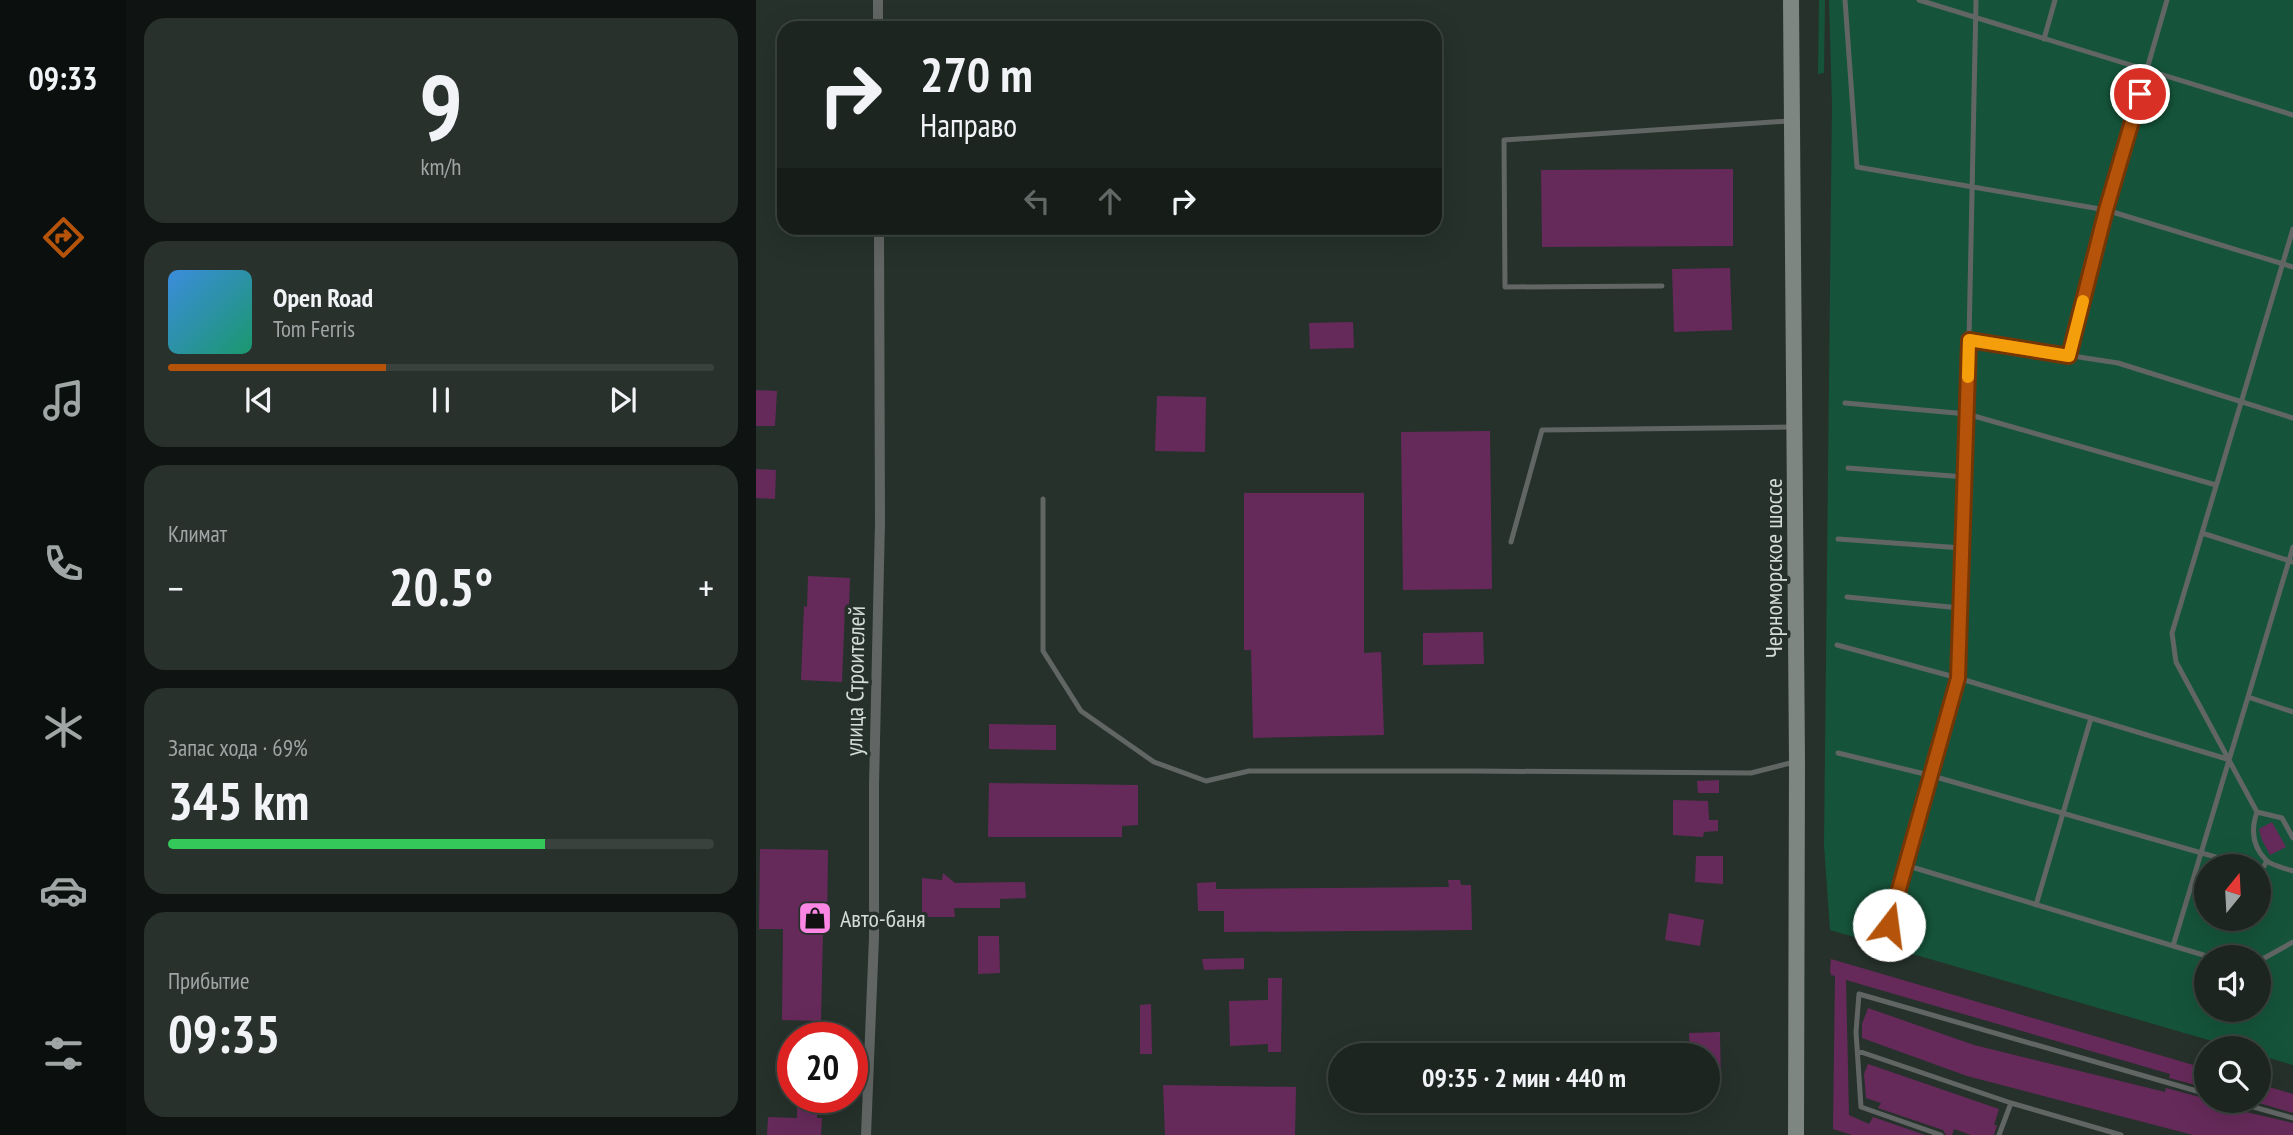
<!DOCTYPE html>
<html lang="ru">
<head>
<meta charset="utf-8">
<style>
	body { margin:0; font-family:"PT Sans Narrow",sans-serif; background:#29312d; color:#f1f3f6; height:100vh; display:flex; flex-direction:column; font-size:26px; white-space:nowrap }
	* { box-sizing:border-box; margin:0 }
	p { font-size:23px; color:#a0a5a5 }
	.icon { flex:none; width:38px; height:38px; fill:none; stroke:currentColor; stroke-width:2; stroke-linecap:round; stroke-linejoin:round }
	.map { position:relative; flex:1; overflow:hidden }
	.details { display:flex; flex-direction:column; gap:18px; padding:18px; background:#0f1412; width:630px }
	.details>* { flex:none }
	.banner { position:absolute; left:21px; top:21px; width:665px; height:214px; border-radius:21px; box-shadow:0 7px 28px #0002,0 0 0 2px #3a423e; background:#1c2520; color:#f1f3f6; overflow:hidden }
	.needle { width:46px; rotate:18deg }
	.fabs { position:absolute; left:1438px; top:854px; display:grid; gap:14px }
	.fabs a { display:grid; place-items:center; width:77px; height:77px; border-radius:50%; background:#1c2520; box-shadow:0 7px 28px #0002,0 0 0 2px #3a423e; font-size:35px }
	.speed { position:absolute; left:21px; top:1022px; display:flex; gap:14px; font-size:35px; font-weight:700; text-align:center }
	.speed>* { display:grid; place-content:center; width:91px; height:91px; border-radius:50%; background:#1c2520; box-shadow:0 7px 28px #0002,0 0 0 2px #3a423e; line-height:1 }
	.speed .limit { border:10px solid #d22; background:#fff; color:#111 }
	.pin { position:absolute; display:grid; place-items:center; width:60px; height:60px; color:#fff; margin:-30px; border:4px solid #fff; border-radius:50%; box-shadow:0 2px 7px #0007 }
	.me { position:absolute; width:77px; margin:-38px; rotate:15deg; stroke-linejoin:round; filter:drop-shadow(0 0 5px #0008) }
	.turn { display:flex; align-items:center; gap:24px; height:147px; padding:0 28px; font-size:32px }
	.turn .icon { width:91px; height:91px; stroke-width:2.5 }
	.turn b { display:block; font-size:49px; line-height:60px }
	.lanes { display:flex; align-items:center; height:66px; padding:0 28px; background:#0003; justify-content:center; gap:35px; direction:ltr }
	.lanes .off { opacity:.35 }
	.big { font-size:52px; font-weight:600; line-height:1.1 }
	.details .widget { flex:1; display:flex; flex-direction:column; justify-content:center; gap:10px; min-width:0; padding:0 24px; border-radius:21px; background:#29312d }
	.details .dial { align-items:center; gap:0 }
	.dial b { font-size:91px; line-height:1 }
	.song { display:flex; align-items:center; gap:21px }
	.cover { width:84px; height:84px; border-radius:10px; background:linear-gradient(135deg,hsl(210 70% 55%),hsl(160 70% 35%)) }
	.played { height:7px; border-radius:4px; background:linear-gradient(90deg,#b45309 40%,#3a423e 40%) }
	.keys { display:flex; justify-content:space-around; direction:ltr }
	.heat { display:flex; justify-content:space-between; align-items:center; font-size:38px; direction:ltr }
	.charge { height:10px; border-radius:5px; background:linear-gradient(90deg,#34c759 69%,#3a423e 0) }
	.trip { position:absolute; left:572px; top:1043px; width:392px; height:70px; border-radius:35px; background:#1c2520; box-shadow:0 7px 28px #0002,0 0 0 2px #3a423e; font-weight:600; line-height:70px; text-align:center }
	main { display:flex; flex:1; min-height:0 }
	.tabs { display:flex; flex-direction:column; width:126px; justify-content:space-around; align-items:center; background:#0b0f0d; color:#a0a5a5 }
	.tabs .icon { width:49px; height:49px }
	.tabs .current { color:#b45309 }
	.tabs b { font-size:32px; color:#f1f3f6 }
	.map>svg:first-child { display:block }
</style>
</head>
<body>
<main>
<nav class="tabs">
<b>09:33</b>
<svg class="icon current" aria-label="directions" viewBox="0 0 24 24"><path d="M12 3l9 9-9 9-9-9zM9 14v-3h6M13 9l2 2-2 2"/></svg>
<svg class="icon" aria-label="music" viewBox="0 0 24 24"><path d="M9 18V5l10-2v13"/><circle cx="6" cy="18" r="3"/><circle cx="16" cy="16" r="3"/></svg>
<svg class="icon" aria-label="phone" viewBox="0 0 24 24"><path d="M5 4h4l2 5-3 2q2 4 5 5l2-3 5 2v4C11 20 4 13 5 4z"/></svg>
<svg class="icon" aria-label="climate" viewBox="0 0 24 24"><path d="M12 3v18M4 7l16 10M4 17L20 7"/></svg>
<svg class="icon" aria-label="car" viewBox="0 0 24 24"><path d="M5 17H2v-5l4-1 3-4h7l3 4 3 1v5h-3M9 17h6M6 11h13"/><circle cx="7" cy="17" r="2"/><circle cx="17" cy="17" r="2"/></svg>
<svg class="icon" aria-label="filters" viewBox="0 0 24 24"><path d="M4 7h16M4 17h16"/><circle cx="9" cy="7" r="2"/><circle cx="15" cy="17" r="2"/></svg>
</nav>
<section class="details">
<div class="widget dial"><b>9</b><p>km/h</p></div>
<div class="widget">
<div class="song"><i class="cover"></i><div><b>Open Road</b><p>Tom Ferris</p></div></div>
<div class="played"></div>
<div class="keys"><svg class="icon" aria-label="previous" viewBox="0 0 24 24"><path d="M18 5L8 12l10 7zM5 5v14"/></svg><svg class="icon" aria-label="pause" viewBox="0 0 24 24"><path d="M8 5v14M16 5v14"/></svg><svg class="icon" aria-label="next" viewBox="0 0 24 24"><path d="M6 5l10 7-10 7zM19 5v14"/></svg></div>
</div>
<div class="widget"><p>Климат</p>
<div class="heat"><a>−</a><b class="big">20.5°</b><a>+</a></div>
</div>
<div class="widget"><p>Запас хода · 69%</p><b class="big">345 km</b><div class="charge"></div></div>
<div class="widget"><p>Прибытие</p><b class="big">09:35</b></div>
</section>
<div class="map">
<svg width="1537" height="1135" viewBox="0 0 1537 1135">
	<rect width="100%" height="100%" fill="#26312b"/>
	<path fill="#15543b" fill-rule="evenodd" d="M 1063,0 L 1069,0 L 1068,73 L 1062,74 Z
		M 1073,0 L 1537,0 L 1537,1065 L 1503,1055 L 1503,1048 L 1480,1048 L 1074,930 L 1068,845 L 1076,104 ZM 1451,866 L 1503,866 L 1503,919 L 1451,919 ZM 1451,957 L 1503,957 L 1503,1010 L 1451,1010 Z"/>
	<path fill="#662a5a" d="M 977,169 L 977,246 L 786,247 L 785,170 Z
		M 974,268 L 976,330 L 918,332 L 916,269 Z
		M 597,322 L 598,348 L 554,349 L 553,323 Z
		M 0,390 L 21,391 L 19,426 L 0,426 Z
		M 401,396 L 450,397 L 449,452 L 399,451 Z
		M 734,431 L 736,589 L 647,590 L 645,432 Z
		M 0,469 L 20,470 L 19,499 L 0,498 Z
		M 488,493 L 608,493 L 608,653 L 625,652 L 628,735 L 497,738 L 495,650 L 488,650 Z
		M 52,576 L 94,578 L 93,606 L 89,606 L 86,682 L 45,680 L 48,606 L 51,607 Z
		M 727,632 L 728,664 L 667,665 L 667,633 Z
		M 233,724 L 300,725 L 300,750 L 233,749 Z
		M 963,780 L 963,793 L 942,793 L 941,781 Z
		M 233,783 L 382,785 L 382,825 L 366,826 L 366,837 L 232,837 Z
		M 917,800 L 952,801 L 953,820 L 962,820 L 962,831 L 948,832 L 947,837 L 917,835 Z
		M 1516,822 L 1530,847 L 1514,855 L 1506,840 L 1503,829 Z
		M 4,849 L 72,850 L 71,930 L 67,930 L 65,1021 L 26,1020 L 27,929 L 3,929 Z
		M 940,856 L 967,856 L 967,884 L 939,882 Z
		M 187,873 L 199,883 L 269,882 L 270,898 L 244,899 L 244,908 L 198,908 L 199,917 L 166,917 L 166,878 L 186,880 Z
		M 692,880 L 704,880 L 705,885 L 715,885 L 716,930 L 468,932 L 468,911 L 442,911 L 441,883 L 460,882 L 460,889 L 693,887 Z
		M 913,913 L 948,920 L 944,946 L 909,940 Z
		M 222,936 L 243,936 L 244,973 L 222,974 Z
		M 488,958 L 488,969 L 448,970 L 446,959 Z
		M 1075,959 L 1451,1069 L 1451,1088 L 1413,1078 L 1414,1074 L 1090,980 L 1093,1115 L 1113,1124 L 1117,1117 L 1169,1135 L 1096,1135 L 1077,1129 L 1079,976 L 1075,975 L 1074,970 Z
		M 512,978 L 526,978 L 525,1052 L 512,1052 L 512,1044 L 474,1046 L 473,1001 L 512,1000 Z
		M 395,1004 L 396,1054 L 384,1054 L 384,1005 Z
		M 1112,1008 L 1218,1045 L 1409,1092 L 1410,1088 L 1451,1099 L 1451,1103 L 1537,1123 L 1537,1135 L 1437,1135 L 1211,1076 L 1106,1038 L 1106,1024 Z
		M 964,1032 L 965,1086 L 952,1086 L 952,1055 L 934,1055 L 933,1033 Z
		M 792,1044 L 792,1055 L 758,1055 L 758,1045 Z
		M 1112,1064 L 1243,1109 L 1238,1125 L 1241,1125 L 1238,1135 L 1215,1135 L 1198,1129 L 1196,1135 L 1190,1135 L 1187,1130 L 1122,1108 L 1125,1103 L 1110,1098 L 1108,1074 Z
		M 1503,1084 L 1537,1094 L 1537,1113 L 1503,1103 Z
		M 407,1085 L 540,1087 L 539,1135 L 409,1135 Z
		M 41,1103 L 61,1104 L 61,1118 L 66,1118 L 65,1135 L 11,1135 L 12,1117 L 41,1118 Z"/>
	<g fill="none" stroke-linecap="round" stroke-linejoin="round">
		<path stroke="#616664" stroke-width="5" d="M 1089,0 L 1101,167 L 1350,210 L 1537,267
			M 1163,0 L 1537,115
			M 1288,39 L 1299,0
			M 906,286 L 749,287 L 748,140 L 1032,121
			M 1213,340 L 1362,363 L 1537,418
			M 1313,356 L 1350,210 L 1411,0
			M 1089,403 L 1211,414 L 1460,485
			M 1092,468 L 1209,477
			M 287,499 L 287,651 L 325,711 L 398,762 L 450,781 L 493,771 L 718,771 L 995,773 L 1038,762
			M 1446,533 L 1537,229
			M 1082,539 L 1206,548
			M 755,542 L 786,430 L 1035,427
			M 1537,562 L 1446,533 L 1416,633 L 1420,662 L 1501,812 L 1526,818 L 1537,838
			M 1091,597 L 1204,608
			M 1081,645 L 1202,678 L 1471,759
			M 1492,697 L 1537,547
			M 1082,753 L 1173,775 L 1491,866
			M 1501,812 C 1495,829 1496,846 1510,860 C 1516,866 1529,868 1537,871
			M 1149,865 L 1202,678 L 1213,340 L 1220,0
			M 1503,870 L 1505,871 L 1511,861
			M 1280,905 L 1335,718
			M 1133,925 L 1149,865 L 1454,957
			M 1417,946 L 1492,697 L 1537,712
			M 1503,961 L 1537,942
			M 1102,1051 L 1255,1103 L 1365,1135
			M 1476,1101 L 1537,1118
			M 1185,1135 L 1105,1107 L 1100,1032 L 1103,994 L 1451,1094
			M 1243,1135 L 1255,1103"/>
		<path stroke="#616664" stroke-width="10" d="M 122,0 L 122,28
			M 110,1135 L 118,937 L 118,785 L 124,522 L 123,228"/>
		<path stroke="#7e8681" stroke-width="16" d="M 1035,0 L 1041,761 L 1040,1135"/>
	</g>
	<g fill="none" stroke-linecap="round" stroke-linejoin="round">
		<g stroke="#753606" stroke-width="18">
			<path id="route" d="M 1133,925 L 1202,678 L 1213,340 L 1313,356 L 1350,210 L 1384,94"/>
		</g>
		<use href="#route" stroke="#b45309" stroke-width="12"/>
		<path stroke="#f59e0b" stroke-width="12" d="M 1212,377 L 1213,340 L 1313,356 L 1327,301"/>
	</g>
	<defs>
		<g id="shop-square" transform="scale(1.75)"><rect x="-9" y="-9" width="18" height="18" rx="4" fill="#fc86e3" stroke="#26312b"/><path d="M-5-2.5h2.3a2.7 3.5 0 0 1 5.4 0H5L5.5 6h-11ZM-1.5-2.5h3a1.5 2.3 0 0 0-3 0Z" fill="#111"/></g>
	</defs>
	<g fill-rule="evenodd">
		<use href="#shop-square" x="59" y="918"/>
	</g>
	<g text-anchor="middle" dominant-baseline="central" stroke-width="7" stroke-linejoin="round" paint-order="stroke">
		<g font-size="24" fill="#d5dcd8" stroke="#26312b">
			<text transform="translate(1017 568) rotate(-90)">Черноморское шоссе</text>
			<text transform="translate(99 681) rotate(-89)">улица Строителей</text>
		</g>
		<g font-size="24" fill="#d5dcd8" stroke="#26312b" text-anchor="start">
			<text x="84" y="918">Авто-баня</text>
		</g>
	</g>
</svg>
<div class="fabs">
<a><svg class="needle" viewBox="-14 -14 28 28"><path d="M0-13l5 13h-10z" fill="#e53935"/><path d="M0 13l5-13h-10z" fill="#a0a5a5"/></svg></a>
<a><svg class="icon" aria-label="sound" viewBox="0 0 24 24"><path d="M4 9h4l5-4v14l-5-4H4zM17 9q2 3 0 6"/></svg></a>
<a><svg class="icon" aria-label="search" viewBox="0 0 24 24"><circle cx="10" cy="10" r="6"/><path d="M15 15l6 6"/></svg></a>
</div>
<div class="speed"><div class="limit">20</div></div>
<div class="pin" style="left:1384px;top:94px;background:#d93025"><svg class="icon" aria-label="arrive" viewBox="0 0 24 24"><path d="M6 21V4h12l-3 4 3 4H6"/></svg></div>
<svg class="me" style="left:1133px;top:925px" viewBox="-20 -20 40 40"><circle r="19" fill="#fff"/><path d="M0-13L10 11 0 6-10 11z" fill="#b45309"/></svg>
<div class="trip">09:35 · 2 мин · 440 m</div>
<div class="banner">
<div class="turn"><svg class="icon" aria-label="right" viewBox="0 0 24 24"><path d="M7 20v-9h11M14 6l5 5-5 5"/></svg><div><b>270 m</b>Направо</div></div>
<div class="lanes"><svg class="icon off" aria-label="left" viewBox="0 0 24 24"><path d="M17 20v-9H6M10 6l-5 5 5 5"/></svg><svg class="icon off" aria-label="ahead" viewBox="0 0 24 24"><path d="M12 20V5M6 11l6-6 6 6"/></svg><svg class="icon" aria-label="right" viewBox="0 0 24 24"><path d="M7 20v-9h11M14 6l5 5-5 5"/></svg></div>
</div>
</div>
</main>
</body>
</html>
